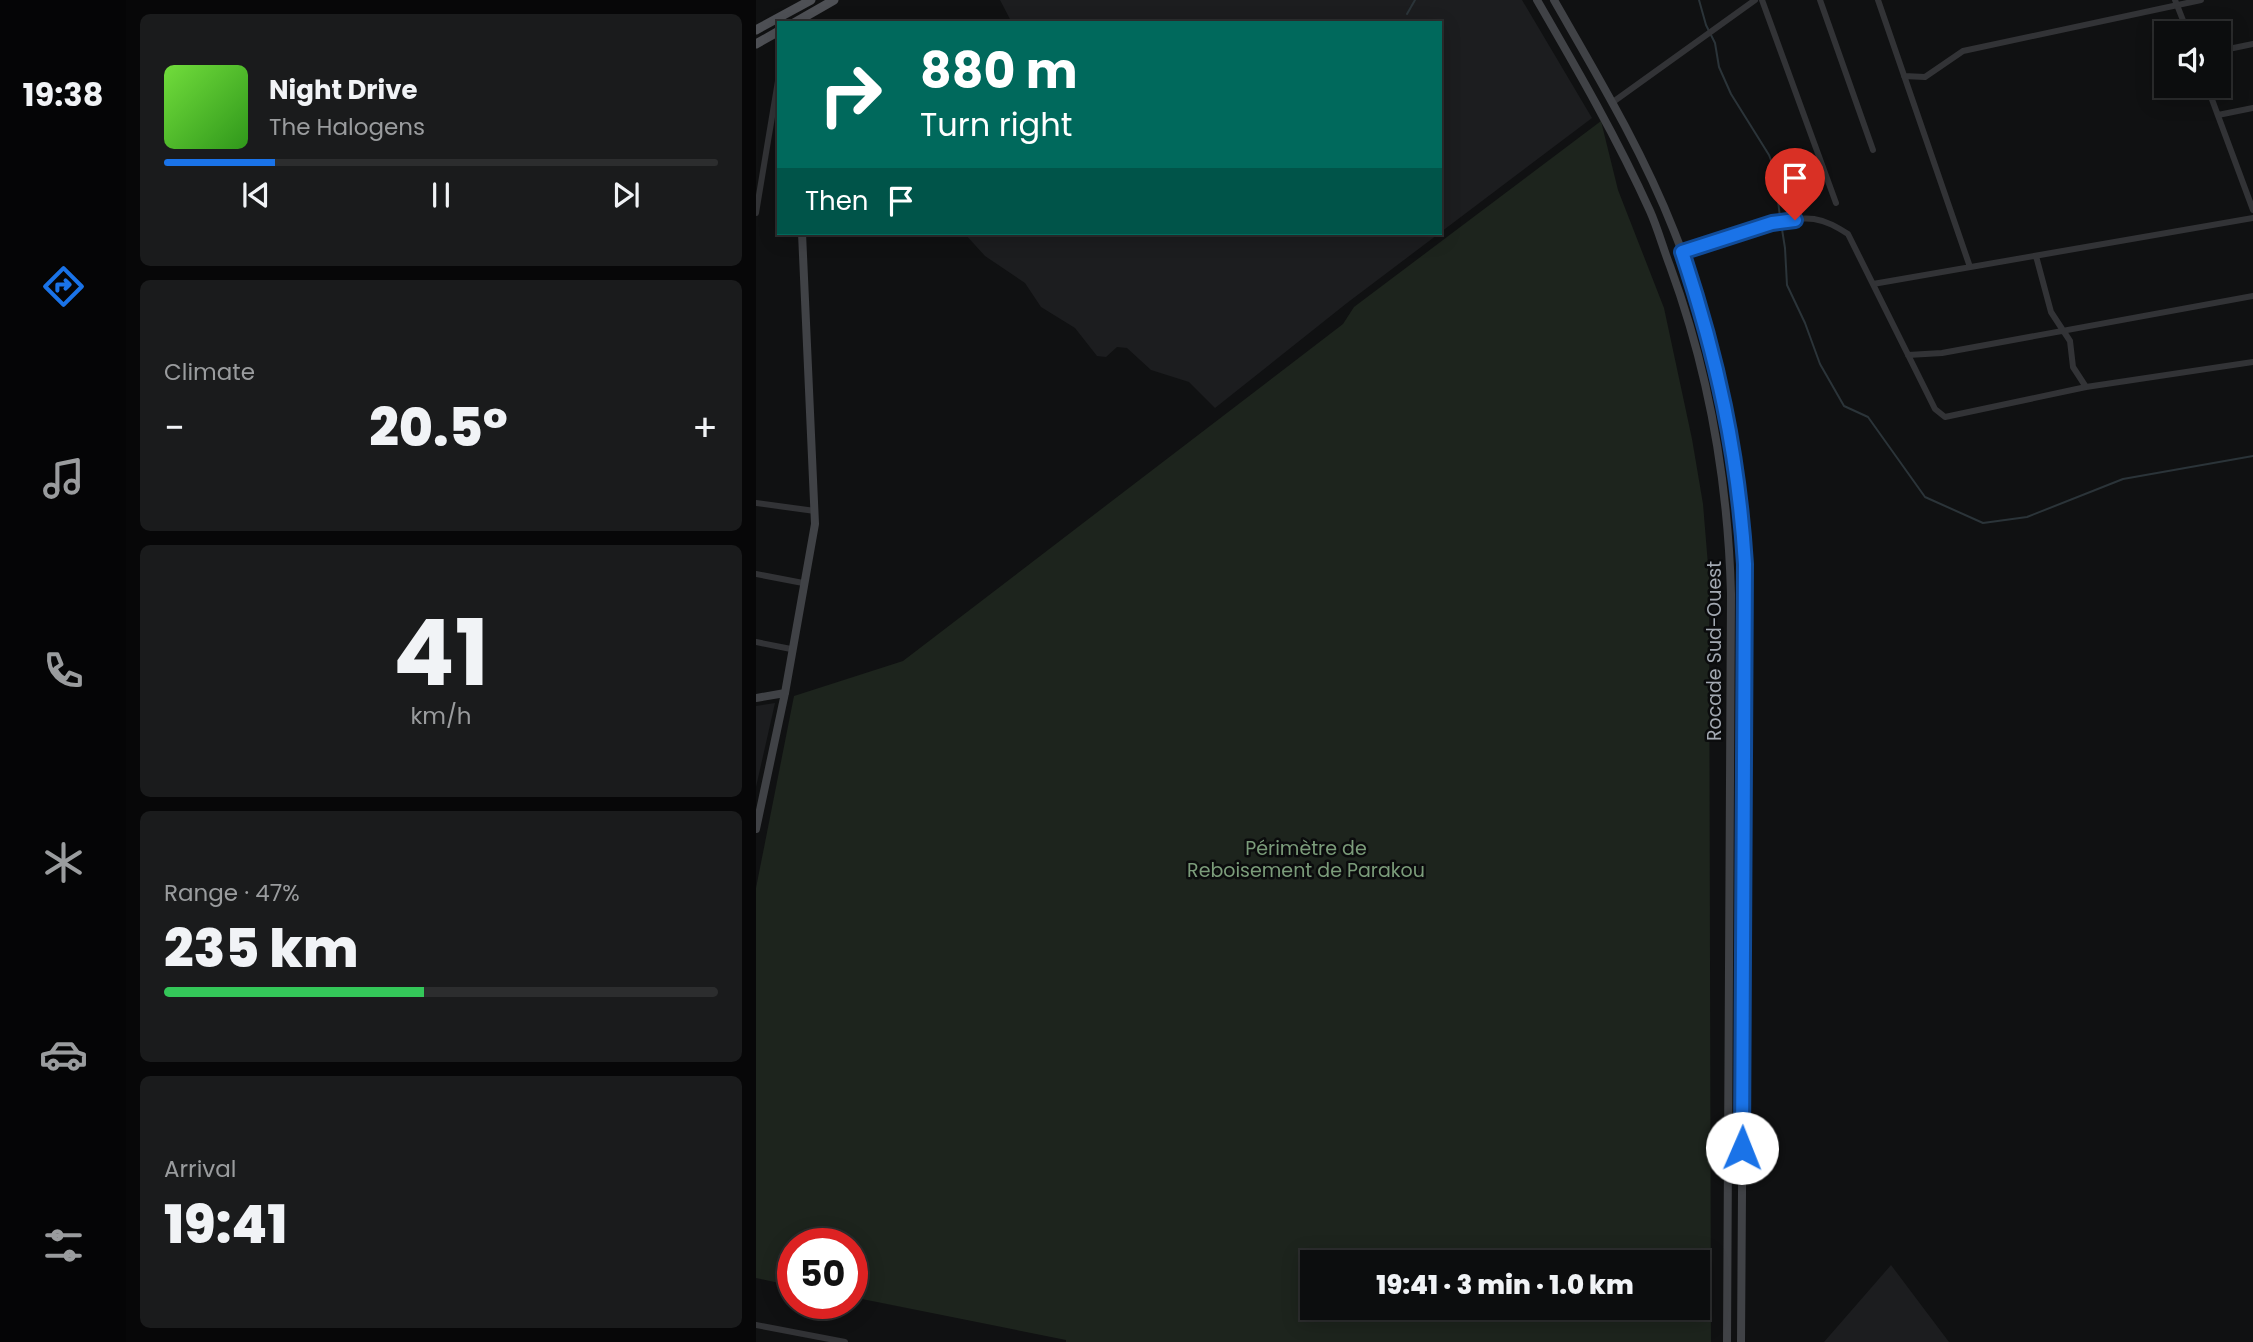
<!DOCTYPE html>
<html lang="en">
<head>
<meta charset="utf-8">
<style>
	body { margin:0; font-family:Poppins,sans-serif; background:#1a1b1c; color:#f1f3f6; height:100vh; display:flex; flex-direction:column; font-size:26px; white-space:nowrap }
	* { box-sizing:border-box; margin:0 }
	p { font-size:23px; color:#9a9c9e }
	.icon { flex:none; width:38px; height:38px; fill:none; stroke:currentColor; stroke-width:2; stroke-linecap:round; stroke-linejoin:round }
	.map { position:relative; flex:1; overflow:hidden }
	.drawer { display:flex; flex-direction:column; gap:14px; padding:14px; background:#070708; width:630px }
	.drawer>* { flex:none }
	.hud { position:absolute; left:21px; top:21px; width:665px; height:214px; border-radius:0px; box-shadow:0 4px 18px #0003,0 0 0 2px #2c2d2e; background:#00695c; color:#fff; overflow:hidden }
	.fabs { position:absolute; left:1398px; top:21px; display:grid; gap:14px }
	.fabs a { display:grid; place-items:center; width:77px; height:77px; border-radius:0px; background:#0c0d0e; box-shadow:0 4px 18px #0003,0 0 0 2px #2c2d2e; font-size:35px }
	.speed { position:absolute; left:21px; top:1228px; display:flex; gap:14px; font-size:35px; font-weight:700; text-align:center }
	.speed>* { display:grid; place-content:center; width:91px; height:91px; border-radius:50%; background:#0c0d0e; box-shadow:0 4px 18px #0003,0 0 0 2px #2c2d2e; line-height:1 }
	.speed .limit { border:10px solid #d22; background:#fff; color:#111 }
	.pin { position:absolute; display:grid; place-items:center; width:60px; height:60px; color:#fff; margin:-72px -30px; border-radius:50% 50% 50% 0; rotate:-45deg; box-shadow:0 0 7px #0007 }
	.pin .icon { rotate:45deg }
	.me { position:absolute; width:77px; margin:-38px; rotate:1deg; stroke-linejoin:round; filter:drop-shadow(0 0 5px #0008) }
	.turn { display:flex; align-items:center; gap:24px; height:147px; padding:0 28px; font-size:32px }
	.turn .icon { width:91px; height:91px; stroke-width:2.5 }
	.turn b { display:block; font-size:49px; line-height:60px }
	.then { display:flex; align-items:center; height:66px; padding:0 28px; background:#0003; gap:14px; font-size:26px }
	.big { font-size:52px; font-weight:800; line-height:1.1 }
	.drawer .card { flex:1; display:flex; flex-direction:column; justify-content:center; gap:10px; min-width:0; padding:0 24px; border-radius:10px; background:#1a1b1c }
	.drawer .dial { align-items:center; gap:0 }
	.dial b { font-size:91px; line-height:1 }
	.song { display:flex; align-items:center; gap:21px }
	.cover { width:84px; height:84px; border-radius:10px; background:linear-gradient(135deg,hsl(100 70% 55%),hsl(110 70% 35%)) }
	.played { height:7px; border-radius:4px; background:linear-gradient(90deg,#1a73e8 20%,#2c2d2e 20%) }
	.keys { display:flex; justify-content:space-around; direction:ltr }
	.heat { display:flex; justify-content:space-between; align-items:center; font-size:38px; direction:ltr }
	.charge { height:10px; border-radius:5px; background:linear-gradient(90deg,#34c759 47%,#2c2d2e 0) }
	.trip { position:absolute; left:544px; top:1250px; width:410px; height:70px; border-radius:0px; background:#0c0d0e; box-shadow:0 4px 18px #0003,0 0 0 2px #2c2d2e; font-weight:800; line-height:70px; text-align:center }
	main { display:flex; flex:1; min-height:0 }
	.menu { display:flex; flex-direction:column; width:126px; justify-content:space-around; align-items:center; background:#050506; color:#9a9c9e }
	.menu .icon { width:49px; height:49px }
	.menu .active { color:#1a73e8 }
	.menu b { font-size:32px; color:#f1f3f6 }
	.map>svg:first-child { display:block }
</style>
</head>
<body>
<main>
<nav class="menu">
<b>19:38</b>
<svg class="icon active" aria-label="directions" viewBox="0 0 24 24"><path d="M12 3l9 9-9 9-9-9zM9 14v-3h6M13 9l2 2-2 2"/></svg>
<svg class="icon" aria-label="music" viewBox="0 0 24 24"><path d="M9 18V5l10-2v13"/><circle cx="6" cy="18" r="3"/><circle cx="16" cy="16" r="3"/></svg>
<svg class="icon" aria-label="phone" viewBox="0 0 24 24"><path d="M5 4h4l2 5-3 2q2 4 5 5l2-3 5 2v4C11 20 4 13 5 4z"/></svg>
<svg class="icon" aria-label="climate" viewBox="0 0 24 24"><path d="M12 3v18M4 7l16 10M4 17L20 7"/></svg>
<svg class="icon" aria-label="car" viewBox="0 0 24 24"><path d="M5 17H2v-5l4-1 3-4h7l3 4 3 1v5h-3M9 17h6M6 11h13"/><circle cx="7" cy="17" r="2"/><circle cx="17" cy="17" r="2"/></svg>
<svg class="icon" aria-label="filters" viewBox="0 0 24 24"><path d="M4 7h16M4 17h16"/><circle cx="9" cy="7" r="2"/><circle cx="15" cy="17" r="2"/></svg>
</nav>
<section class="drawer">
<div class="card">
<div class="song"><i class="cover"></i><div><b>Night Drive</b><p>The Halogens</p></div></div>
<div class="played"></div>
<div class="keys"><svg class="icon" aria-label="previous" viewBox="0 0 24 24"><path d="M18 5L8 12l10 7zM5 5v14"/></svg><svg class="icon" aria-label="pause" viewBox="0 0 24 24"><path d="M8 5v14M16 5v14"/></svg><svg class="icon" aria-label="next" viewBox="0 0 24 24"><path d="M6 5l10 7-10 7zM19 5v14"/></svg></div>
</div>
<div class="card"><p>Climate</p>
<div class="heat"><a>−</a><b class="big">20.5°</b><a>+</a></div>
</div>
<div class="card dial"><b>41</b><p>km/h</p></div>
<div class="card"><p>Range · 47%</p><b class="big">235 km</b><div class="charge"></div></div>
<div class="card"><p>Arrival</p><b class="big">19:41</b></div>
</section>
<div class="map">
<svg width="1497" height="1342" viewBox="0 0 1497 1342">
	<rect width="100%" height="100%" fill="#101112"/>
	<path fill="#1c1d1f" d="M 244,0 L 766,0 L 836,118 L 591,303 L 459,408 L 433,382 L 395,370 L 371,348 L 361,347 L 350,357 L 341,356 L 319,328 L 285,307 L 269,283 L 229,256 L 208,233 L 684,233 L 684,23 L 256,23 Z
		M 19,703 L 0,787 L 0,706 Z
		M 1135,1265 L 1193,1342 L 1068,1342 Z"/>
	<path fill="#1d241d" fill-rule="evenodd" d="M 845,121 L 862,190 L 908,308 L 936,439 L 947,504 L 953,577 L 955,1342 L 310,1342 L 310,1340 L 96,1297 L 96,1244 L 37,1244 L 37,1286 L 0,1278 L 0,888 L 38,696 L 147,661 L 587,324 L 598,307 ZM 556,1262 L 942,1262 L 942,1307 L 556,1307 Z"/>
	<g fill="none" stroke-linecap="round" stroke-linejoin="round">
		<path stroke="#2b3439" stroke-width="2" d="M 943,0 L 950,25 L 959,43 L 963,67 L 975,94 L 1013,155 L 1018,168 L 1024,217
			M 651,14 L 659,0
			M 1025,223 L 1029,248 L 1031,285 L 1049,323 L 1064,364 L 1088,406 L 1112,417 L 1169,497 L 1227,523 L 1271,517 L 1367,479 L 1497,456"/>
		<path stroke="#323336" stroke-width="6" d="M 1006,0 L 1080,203
			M 1064,0 L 1117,150
			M 1122,0 L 1214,267
			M 1419,0 L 1432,33
			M 1463,51 L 1497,44
			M 1148,76 L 1169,77 L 1207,51 L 1445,0
			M 1451,86 L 1497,210
			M 857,102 L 999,0
			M 1462,115 L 1497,108
			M 0,213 L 23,75
			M 926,252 C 962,241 1021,215 1058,219 C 1071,221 1081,227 1092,234 L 1179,409 L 1189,417 L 1330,387 L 1497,362
			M 1280,256 L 1295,312 L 1314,341 L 1317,367 L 1330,387
			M 1117,284 L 1497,218
			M 1152,355 L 1186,353 L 1497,296
			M 0,503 L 59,511
			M 0,574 L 47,583
			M 0,642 L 35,649
			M 0,1325 L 89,1342"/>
		<path stroke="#404246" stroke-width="8" d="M 781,0 C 821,69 861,138 894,211 C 902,229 907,248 914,266 C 953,372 972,481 975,594 L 971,1342
			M 798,0 C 841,75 886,150 918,231 C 964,346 988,471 990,595 L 985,1342
			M 0,698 L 29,693
			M 0,829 L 29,693 L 59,524 L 46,233"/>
		<path stroke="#4e5055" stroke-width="9" d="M 38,23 L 78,0
			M 0,30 L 55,0
			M 0,44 L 23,31"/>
	</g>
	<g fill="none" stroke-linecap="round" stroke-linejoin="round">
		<g stroke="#114b97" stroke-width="18">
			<path id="route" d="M 986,1148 L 989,564 C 982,453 961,357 926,252 L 1016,223 L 1039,220"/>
		</g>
		<use href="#route" stroke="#1a73e8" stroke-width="12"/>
	</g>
	<g text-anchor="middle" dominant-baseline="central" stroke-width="5" stroke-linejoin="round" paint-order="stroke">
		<g font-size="19" fill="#a3a9b2" stroke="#0b0c0d">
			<text transform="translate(958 651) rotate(-90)">Rocade Sud-Ouest</text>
		</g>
		<g font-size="19" fill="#7b9c7a" stroke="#0b0c0d">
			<text x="550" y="848">Périmètre de<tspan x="550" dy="22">Reboisement de Parakou</tspan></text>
		</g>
	</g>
</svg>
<div class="fabs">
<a><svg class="icon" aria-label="sound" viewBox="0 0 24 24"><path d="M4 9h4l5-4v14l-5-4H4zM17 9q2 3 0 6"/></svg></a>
</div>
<div class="speed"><div class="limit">50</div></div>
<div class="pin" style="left:1039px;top:220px;background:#d93025"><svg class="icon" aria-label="arrive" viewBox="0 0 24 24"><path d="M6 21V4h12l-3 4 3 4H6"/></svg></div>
<svg class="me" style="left:986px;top:1148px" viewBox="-20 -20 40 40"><circle r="19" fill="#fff"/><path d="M0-13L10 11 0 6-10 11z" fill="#1a73e8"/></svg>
<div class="trip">19:41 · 3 min · 1.0 km</div>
<div class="hud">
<div class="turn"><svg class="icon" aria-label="right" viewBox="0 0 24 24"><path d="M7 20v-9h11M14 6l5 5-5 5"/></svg><div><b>880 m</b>Turn right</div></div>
<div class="then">Then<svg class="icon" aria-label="arrive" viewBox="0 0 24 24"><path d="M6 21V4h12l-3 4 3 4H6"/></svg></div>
</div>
</div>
</main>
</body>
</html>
